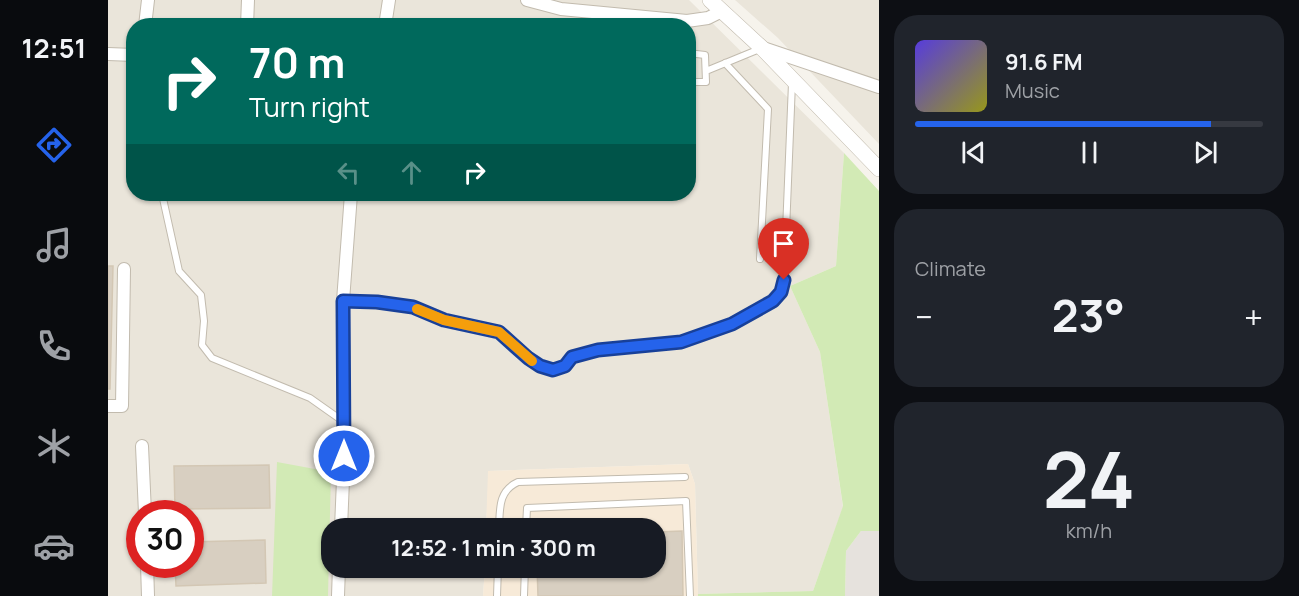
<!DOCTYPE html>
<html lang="en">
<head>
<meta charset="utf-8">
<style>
	body { margin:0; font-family:Manrope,sans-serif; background:#20242c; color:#f1f3f6; height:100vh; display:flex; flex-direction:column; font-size:22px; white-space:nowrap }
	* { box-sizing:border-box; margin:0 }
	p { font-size:20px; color:#9ea1a6 }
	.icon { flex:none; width:33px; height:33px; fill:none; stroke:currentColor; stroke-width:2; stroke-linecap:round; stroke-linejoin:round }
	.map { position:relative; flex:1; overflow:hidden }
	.drawer { display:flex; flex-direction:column; gap:15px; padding:15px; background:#0d0f14; width:420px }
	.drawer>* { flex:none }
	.hud { position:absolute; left:18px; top:18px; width:570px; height:183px; border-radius:24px; box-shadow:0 2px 4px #0004; background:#00695c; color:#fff; overflow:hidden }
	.speed { position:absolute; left:18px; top:500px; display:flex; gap:12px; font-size:30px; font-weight:700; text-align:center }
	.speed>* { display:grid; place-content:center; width:78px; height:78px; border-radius:50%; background:#171b24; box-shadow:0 2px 4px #0004; line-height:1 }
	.speed .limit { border:9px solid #d22; background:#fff; color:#111 }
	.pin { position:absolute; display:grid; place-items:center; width:51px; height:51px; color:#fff; margin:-62px -26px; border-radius:50% 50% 50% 0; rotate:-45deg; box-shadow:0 0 6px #0007 }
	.pin .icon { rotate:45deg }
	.me { position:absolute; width:66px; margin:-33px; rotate:0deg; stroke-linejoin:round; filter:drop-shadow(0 0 4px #0008) }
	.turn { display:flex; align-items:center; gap:21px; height:126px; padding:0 24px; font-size:27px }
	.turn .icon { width:78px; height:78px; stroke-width:2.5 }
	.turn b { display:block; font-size:42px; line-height:51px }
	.lanes { display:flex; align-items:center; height:57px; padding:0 24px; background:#0003; justify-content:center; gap:30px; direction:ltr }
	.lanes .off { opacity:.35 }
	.big { font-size:45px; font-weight:700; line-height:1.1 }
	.drawer .card { flex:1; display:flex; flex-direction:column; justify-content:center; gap:9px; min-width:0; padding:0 21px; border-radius:24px; background:#20242c }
	.drawer .dial { align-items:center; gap:0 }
	.dial b { font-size:78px; line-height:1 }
	.song { display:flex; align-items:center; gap:18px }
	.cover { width:72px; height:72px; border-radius:9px; background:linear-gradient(135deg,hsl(250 70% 55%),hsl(60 70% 35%)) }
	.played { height:6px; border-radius:3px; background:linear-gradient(90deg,#2563eb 85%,#363941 85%) }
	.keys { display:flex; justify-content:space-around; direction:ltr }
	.heat { display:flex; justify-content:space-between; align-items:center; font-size:33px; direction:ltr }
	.trip { position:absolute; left:213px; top:518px; width:345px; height:60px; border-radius:24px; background:#171b24; box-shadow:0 2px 4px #0004; font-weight:700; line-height:60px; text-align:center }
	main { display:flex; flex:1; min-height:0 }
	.dock { display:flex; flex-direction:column; width:108px; justify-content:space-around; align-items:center; background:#090b0e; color:#9ea1a6 }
	.dock .icon { width:42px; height:42px }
	.dock .selected { color:#2563eb }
	.dock b { font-size:27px; color:#f1f3f6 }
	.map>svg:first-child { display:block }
</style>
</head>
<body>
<main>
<nav class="dock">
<b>12:51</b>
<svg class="icon selected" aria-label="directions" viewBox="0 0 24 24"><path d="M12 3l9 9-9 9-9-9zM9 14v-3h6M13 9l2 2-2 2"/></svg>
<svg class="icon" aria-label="music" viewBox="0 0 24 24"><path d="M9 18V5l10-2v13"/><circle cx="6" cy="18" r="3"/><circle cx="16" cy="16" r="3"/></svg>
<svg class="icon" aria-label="phone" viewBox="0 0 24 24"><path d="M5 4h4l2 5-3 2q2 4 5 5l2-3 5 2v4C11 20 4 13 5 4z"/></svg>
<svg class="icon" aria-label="climate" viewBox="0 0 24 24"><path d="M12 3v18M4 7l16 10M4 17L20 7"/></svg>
<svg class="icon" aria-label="car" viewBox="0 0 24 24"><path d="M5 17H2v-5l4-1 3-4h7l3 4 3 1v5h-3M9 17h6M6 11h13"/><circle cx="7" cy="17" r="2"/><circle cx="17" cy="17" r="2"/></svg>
</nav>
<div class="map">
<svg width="771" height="596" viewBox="0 0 771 596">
	<rect width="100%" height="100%" fill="#f6f3ec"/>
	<path fill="#eae5da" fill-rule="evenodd" d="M 0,0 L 581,0 L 736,153 L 728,266 L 682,286 L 712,352 L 735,507 L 705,591 L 590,594 L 587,484 L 580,464 L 381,471 L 378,528 L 224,528 L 224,567 L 377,567 L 375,596 L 0,596 ZM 26,26 L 580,26 L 580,194 L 26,194 ZM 32,513 L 82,513 L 82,564 L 32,564 Z
		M 627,0 L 771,0 L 771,144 L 670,38 Z"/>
	<path fill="#f7ead8" d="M 580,464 L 587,484 L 590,596 L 375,596 L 377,567 L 548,567 L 548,528 L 378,528 L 380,471 Z"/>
	<path fill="#e6e2dd" d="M 753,531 L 771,531 L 771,596 L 737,596 L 738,551 Z"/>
	<path fill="#d2eab5" d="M 736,153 L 771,191 L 771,531 L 753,531 L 738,551 L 737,596 L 590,596 L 590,594 L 705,591 L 735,506 L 712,352 L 682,286 L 728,266 Z
		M 169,462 L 223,472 L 220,596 L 164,596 Z"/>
	<path fill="#d8cfc1" stroke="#d3c7b4" stroke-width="1.5" d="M 0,266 L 5,266 L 2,389 L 0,389 Z
		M 161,465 L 162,508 L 67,509 L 66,466 Z
		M 574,531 L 575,596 L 430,596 L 429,567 L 548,567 L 548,532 Z
		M 157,540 L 158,583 L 68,586 L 67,564 L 82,564 L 82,542 Z"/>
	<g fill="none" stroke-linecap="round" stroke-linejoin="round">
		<g stroke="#c2bbae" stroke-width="8">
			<path id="service" d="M 580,53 L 597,55 L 598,82 L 580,82
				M 617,63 L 660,109 L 652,259
				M 598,71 L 654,48
				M 54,194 L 71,271 L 93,295 L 96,321 L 94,345 L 104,358 L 202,398 L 236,422
				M 235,301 L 269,301 L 305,307 L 336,320 L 391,332 L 420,358 L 432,366 L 445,370 L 457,366 L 464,357 L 490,350 L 573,342 L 624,324 L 665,301 L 673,292 L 676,280 L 684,83
				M 391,528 C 392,509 390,491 410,482 L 577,477
				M 418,528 L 419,508 L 578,501 L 582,596
				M 389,596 L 390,567
				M 416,596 L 417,567"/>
		</g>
		<g stroke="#c2bbae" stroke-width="14">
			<path id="minor" d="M 419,0 L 453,9 L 579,21 L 600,18 L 614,11
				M 37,26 L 40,0
				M 139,26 L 140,0
				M 277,26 L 281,0
				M 655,48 L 771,87
				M 0,54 L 26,55
				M 0,406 L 14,406 L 16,269
				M 34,446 L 37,513
				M 233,528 L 236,456 L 235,301 L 243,194
				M 39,564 L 40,596
				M 230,596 L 231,567"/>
		</g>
		<g stroke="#c2bbae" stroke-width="16">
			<path id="tertiary" d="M 602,0 L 654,48 L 771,169"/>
		</g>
		<use href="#service" stroke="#fff" stroke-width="6"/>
		<use href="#minor" stroke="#fff" stroke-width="12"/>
		<use href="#tertiary" stroke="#fff" stroke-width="15"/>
	</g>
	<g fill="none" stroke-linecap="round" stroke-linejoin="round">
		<g stroke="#184099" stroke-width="15">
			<path id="route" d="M 236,456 L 235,301 L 269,302 L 305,307 L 336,320 L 391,332 L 420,358 L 432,366 L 445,370 L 457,366 L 464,357 L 490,350 L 573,342 L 624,324 L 665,301 L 673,292 L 676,280"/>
		</g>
		<use href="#route" stroke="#2563eb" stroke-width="10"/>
		<path stroke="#f59e0b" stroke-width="10" d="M 309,309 L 336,320 L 391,332 L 424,361"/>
	</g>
</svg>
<div class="speed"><div class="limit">30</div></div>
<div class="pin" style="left:676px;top:280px;background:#d93025"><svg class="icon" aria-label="arrive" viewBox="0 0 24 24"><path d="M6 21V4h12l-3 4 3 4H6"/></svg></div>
<svg class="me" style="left:236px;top:456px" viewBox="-20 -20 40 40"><circle r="17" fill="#2563eb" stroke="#fff" stroke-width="3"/><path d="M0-11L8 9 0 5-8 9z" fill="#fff"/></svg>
<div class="trip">12:52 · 1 min · 300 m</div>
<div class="hud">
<div class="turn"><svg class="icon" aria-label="right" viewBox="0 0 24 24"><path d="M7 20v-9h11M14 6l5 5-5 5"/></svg><div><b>70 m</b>Turn right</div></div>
<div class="lanes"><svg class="icon off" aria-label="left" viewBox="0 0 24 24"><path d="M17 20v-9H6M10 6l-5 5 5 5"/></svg><svg class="icon off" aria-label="ahead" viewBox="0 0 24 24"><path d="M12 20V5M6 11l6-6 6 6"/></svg><svg class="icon" aria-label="right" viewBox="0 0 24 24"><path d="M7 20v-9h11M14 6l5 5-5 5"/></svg></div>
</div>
</div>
<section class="drawer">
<div class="card">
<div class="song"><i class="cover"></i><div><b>91.6 FM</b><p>Music</p></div></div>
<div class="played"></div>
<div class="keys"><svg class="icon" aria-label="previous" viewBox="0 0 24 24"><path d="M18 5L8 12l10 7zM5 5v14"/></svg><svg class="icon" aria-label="pause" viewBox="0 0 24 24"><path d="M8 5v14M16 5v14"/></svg><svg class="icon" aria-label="next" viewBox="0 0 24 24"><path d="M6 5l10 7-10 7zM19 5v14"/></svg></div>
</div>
<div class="card"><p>Climate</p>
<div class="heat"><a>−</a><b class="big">23°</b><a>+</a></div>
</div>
<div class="card dial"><b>24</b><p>km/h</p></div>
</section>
</main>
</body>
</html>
